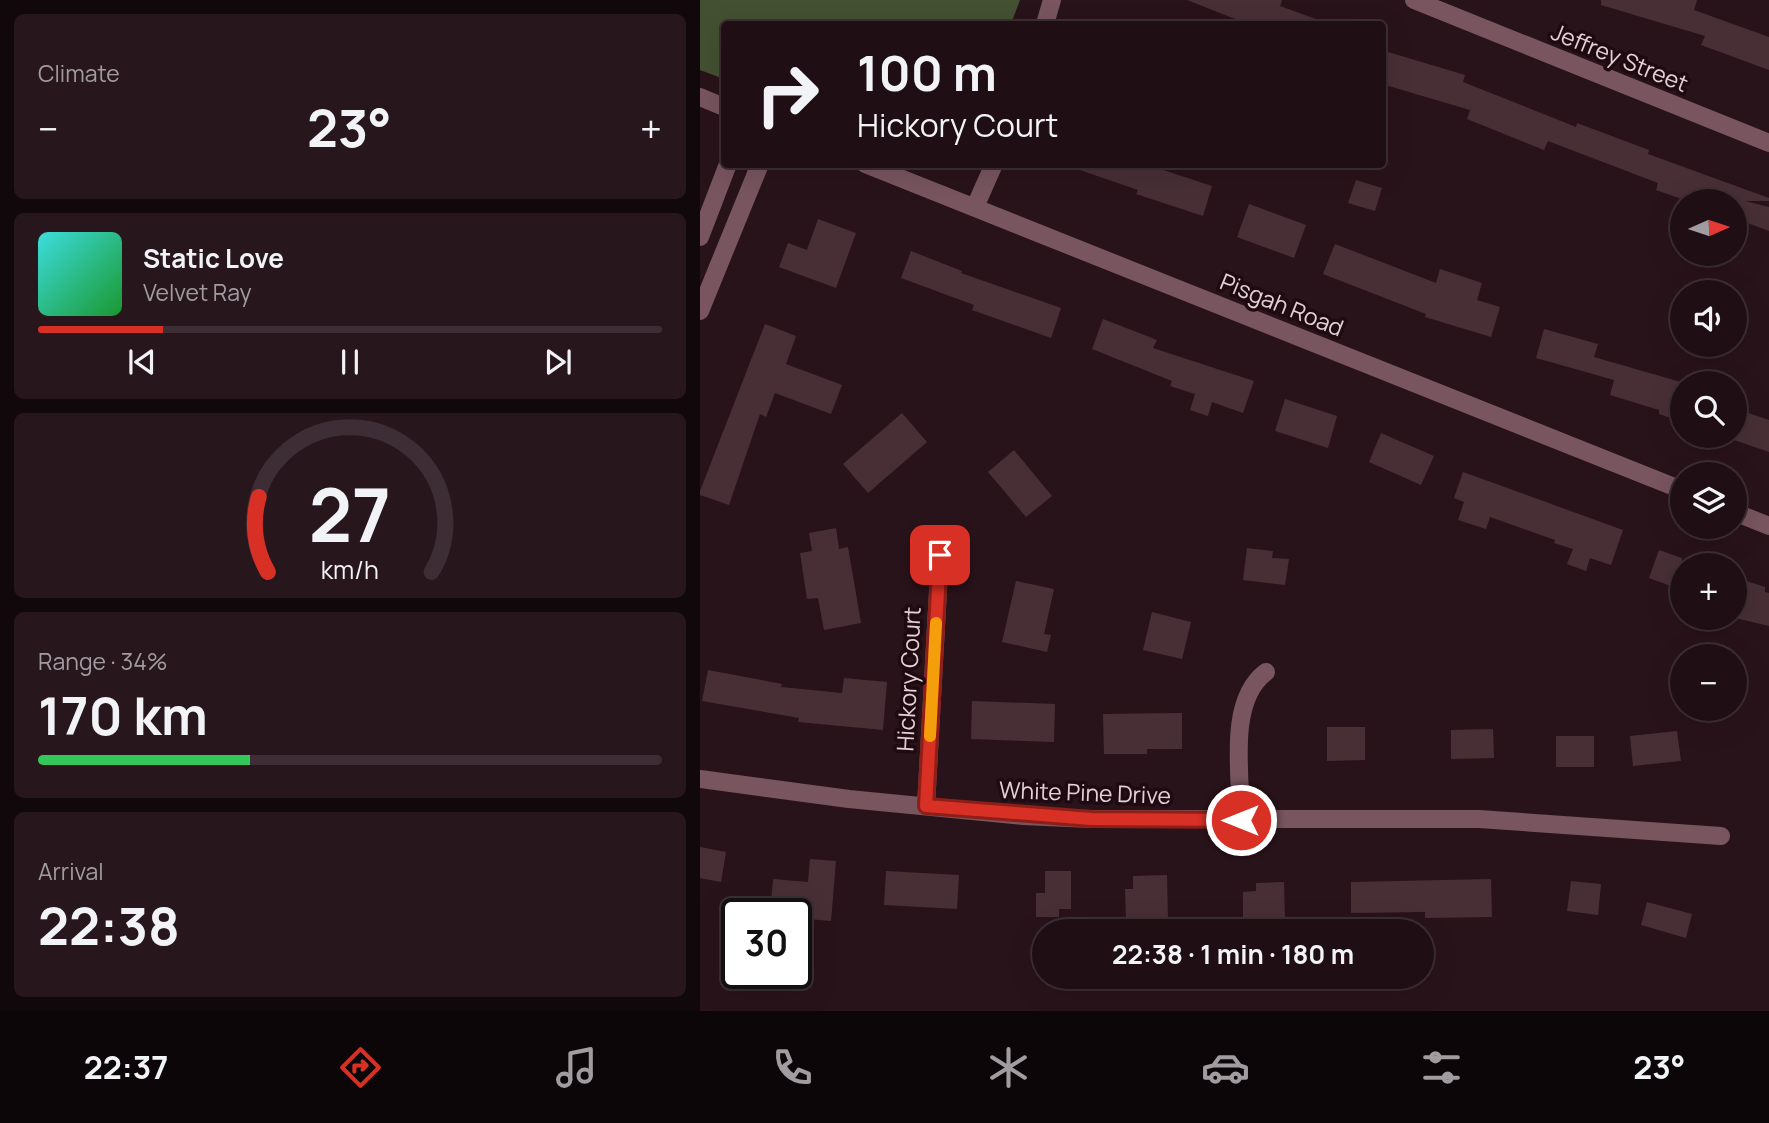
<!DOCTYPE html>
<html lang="en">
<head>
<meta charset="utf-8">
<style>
	body { margin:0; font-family:Manrope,sans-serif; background:#27171d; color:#f1f3f6; height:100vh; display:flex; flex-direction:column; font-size:26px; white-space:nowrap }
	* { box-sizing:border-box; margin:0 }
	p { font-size:23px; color:#a19ca0 }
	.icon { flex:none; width:38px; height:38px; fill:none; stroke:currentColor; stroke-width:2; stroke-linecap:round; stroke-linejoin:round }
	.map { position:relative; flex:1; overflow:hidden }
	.sheet { display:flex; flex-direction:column; gap:14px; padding:14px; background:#11080b; width:700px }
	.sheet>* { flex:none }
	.hud { position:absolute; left:21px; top:21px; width:665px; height:147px; border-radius:7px; box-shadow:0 7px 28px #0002,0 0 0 2px #3c2e34; background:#1f0e14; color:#f1f3f6; overflow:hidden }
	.needle { width:46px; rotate:87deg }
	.buttons { position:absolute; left:970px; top:189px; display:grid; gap:14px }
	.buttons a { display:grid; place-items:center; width:77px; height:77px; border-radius:50%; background:#1f0e14; box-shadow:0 7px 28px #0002,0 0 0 2px #3c2e34; font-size:35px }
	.speed { position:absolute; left:21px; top:898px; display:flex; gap:14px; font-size:35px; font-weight:700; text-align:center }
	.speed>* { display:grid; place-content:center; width:91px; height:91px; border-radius:50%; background:#1f0e14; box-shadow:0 7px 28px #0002,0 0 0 2px #3c2e34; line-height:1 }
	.speed .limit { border:4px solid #111; border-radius:10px; background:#fff; color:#111 }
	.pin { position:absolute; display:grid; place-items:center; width:60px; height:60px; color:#fff; margin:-30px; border-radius:14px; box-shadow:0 4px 10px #0006 }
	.me { position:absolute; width:77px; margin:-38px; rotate:270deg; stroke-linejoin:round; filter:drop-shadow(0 0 5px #0008) }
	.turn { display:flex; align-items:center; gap:24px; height:147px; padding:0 21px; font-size:32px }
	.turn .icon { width:91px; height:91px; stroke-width:2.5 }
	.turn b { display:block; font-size:49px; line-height:60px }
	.big { font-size:52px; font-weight:700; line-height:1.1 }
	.sheet .widget { flex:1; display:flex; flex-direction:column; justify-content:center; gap:10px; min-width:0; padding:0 24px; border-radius:10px; background:#27171d }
	.sheet .dial { align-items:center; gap:0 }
	.dial svg { height:182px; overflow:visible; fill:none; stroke:#3c2e34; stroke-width:7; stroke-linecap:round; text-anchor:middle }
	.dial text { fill:#f1f3f6; stroke:none }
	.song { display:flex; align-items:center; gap:21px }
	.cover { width:84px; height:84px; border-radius:10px; background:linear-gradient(135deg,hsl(180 70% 55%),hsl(130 70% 35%)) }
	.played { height:7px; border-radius:4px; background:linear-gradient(90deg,#d93025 20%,#3c2e34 20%) }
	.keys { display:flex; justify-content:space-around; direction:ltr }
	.heat { display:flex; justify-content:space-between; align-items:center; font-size:38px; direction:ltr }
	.charge { height:10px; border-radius:5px; background:linear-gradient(90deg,#34c759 34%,#3c2e34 0) }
	.trip { position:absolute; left:332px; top:919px; width:402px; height:70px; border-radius:35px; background:#1f0e14; box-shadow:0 7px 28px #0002,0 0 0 2px #3c2e34; font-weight:700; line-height:70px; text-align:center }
	.tab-bar { display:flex; height:112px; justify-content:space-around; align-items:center; background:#0c0608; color:#a19ca0 }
	.tab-bar .icon { width:49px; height:49px }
	.tab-bar .on { color:#d93025 }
	.tab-bar b { font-size:32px; color:#f1f3f6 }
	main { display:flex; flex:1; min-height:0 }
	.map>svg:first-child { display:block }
</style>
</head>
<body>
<main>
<section class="sheet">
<div class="widget"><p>Climate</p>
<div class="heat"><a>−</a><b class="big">23°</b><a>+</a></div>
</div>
<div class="widget">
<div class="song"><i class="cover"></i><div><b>Static Love</b><p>Velvet Ray</p></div></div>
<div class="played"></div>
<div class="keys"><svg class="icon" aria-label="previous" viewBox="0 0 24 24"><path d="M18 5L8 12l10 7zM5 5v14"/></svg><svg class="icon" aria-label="pause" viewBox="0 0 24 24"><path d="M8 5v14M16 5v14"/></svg><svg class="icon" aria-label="next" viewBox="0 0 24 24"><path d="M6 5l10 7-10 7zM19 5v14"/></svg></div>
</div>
<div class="widget dial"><svg viewBox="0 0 100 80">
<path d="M14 69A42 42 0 1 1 86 69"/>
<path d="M14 69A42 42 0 0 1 10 36" stroke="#d93025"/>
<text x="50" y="56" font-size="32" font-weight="700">27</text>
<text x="50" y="72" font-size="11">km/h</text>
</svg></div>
<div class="widget"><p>Range · 34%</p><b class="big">170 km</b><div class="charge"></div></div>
<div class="widget"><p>Arrival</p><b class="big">22:38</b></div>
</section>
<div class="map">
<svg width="1069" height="1011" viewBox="0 0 1069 1011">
	<rect width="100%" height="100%" fill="#29131a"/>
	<path fill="#445032" d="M 0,0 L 320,0 L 311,24 L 24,24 L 24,79 L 0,70 Z"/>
	<path fill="#482f36" d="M 487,0 L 582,0 L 580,6 L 624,22 L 548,24 Z
		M 901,0 L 997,0 L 994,10 L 1069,37 L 1069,70 L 1001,45 L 1005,36 L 901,5 Z
		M 688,52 L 765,75 L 763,82 L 876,127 L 877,123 L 949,150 L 948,154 L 1069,198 L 1069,201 L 1045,201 L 1069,207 L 1069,231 L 1034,218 L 1034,201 L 987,201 L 956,190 L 958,183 L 848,141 L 844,150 L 767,119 L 770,110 L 682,84 Z
		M 372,164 L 445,164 L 512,186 L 503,216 L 436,194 L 438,190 L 371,167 Z
		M 656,180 L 682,188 L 675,211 L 648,203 Z
		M 549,204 L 606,225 L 594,258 L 537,237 Z
		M 118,219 L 156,233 L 136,288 L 79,267 L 88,243 L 107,250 Z
		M 635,244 L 736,283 L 740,269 L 782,283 L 777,300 L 800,307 L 791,337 L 725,317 L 726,314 L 623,274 Z
		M 211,251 L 262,271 L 261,273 L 361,308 L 351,338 L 272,310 L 274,305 L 201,278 Z
		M 403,319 L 457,340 L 453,348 L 554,381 L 543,413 L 512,402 L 508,416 L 490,410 L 495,394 L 470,386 L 472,381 L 392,349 Z
		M 65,324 L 96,336 L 86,364 L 142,385 L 131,414 L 75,393 L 66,417 L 60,414 L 29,505 L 0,495 L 0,491 Z
		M 844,329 L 898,344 L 894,357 L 984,383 L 974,419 L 959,414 L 959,410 L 910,395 L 914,380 L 836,358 Z
		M 585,399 L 637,416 L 628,448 L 575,431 Z
		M 1034,408 L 1069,420 L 1069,452 L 1034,440 Z
		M 202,413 L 227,442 L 168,493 L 143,464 Z
		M 681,433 L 734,456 L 721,485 L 669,462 Z
		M 314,450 L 352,496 L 326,517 L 288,472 Z
		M 763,472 L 923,530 L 911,565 L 890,558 L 886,571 L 867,564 L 873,549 L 854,543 L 855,540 L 790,517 L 786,529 L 758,520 L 764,502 L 754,498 Z
		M 136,528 L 139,549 L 148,547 L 161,623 L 124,630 L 118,598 L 107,599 L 100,553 L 112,551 L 109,533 Z
		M 547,548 L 573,551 L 572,558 L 589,559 L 585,585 L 543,580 Z
		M 959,550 L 982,558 L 982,590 L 949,578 Z
		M 1043,580 L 1065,587 L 1065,592 L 1069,593 L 1069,626 L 1035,618 Z
		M 316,581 L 354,589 L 344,634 L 351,635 L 347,652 L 302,642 Z
		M 452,612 L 491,622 L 482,659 L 443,650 Z
		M 8,670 L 82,684 L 81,687 L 142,693 L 144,678 L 187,682 L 183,730 L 98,722 L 99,718 L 2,701 Z
		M 272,701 L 355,704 L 354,742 L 271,739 Z
		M 482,713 L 482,749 L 447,749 L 447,754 L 404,754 L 403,714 Z
		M 627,727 L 665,727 L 665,760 L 627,761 Z
		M 793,729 L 794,758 L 751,759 L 751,730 Z
		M 977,731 L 981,761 L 933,766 L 930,736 Z
		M 856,736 L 894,736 L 894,767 L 856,767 Z
		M 0,847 L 26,852 L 21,882 L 0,878 Z
		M 110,859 L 136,861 L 131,921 L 96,918 L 96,914 L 70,914 L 73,879 L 108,882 Z
		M 186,871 L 259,875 L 257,909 L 184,905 Z
		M 345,871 L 371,871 L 371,909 L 359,909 L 359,917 L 336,917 L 336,893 L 345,893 Z
		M 467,875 L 468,919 L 426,920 L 425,889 L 433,889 L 433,876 Z
		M 791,879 L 792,917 L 725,918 L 725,912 L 651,913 L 651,882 Z
		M 871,881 L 901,884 L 898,915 L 867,911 Z
		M 584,882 L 585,920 L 543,921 L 543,892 L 556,891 L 556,883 Z
		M 947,902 L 992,914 L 986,938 L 941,925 Z"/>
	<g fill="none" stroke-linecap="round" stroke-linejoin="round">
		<path stroke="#78555f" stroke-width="18" d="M 714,0 L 1069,143
			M 0,237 L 28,164
			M 0,311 L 60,164
			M 0,779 L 149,799 L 323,816 L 391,819 L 779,819 L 1021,836
			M 226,806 L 240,555
			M 541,820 C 541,775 527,701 566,672"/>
		<path stroke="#78555f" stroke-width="18" d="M 345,24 L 352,0
			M 0,97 L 24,107
			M 165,164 L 982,490
			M 275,207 L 294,164
			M 1034,512 L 1069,526"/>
	</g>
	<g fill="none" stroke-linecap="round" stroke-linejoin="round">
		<g stroke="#8d1f18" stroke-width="18">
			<path id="route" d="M 240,555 L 226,806 L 391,819 L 541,820"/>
		</g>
		<use href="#route" stroke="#d93025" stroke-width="12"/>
		<path stroke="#f59e0b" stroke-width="12" d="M 230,736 L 236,623"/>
	</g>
	<g text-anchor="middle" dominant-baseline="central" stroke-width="7" stroke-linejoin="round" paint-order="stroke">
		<g font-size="23" fill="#e2d2d6" stroke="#1f0a11">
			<text transform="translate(920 57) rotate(22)">Jeffrey Street</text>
			<text transform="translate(582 304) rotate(22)">Pisgah Road</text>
			<text transform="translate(208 679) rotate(-87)">Hickory Court</text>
			<text transform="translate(385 792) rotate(2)">White Pine Drive</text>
		</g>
	</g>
</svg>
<div class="buttons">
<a><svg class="needle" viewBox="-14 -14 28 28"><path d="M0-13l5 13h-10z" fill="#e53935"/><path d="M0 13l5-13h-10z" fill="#a19ca0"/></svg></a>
<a><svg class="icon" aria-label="sound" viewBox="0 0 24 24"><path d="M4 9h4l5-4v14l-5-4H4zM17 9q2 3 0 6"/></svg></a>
<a><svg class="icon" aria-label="search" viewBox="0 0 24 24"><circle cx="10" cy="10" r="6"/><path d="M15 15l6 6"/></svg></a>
<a><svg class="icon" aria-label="layers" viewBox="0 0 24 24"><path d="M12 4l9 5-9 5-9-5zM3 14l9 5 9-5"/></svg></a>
<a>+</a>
<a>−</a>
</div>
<div class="speed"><div class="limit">30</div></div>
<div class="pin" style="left:240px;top:555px;background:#d93025"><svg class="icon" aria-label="arrive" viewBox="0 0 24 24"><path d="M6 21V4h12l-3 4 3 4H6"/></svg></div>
<svg class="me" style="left:541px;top:820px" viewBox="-20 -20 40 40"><circle r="17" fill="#d93025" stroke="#fff" stroke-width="3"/><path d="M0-11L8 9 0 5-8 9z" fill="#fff"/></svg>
<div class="trip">22:38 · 1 min · 180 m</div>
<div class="hud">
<div class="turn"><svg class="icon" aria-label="right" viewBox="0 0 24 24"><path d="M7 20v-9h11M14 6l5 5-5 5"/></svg><div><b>100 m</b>Hickory Court</div></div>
</div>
</div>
</main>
<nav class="tab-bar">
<b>22:37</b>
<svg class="icon on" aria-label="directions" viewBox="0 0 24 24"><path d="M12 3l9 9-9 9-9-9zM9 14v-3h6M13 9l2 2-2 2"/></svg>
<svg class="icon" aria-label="music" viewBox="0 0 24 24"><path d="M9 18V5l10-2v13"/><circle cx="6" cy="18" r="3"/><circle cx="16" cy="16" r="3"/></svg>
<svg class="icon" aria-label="phone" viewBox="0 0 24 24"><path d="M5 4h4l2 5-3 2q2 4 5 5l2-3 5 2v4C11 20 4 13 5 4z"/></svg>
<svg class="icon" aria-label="climate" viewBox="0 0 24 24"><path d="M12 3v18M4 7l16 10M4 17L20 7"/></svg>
<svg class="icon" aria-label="car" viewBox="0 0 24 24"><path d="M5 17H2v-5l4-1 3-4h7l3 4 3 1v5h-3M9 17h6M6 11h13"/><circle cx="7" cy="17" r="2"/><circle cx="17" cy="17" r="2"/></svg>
<svg class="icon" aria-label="filters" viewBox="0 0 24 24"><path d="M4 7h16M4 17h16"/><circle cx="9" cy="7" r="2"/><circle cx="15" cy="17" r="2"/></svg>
<b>23°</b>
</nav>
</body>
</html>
